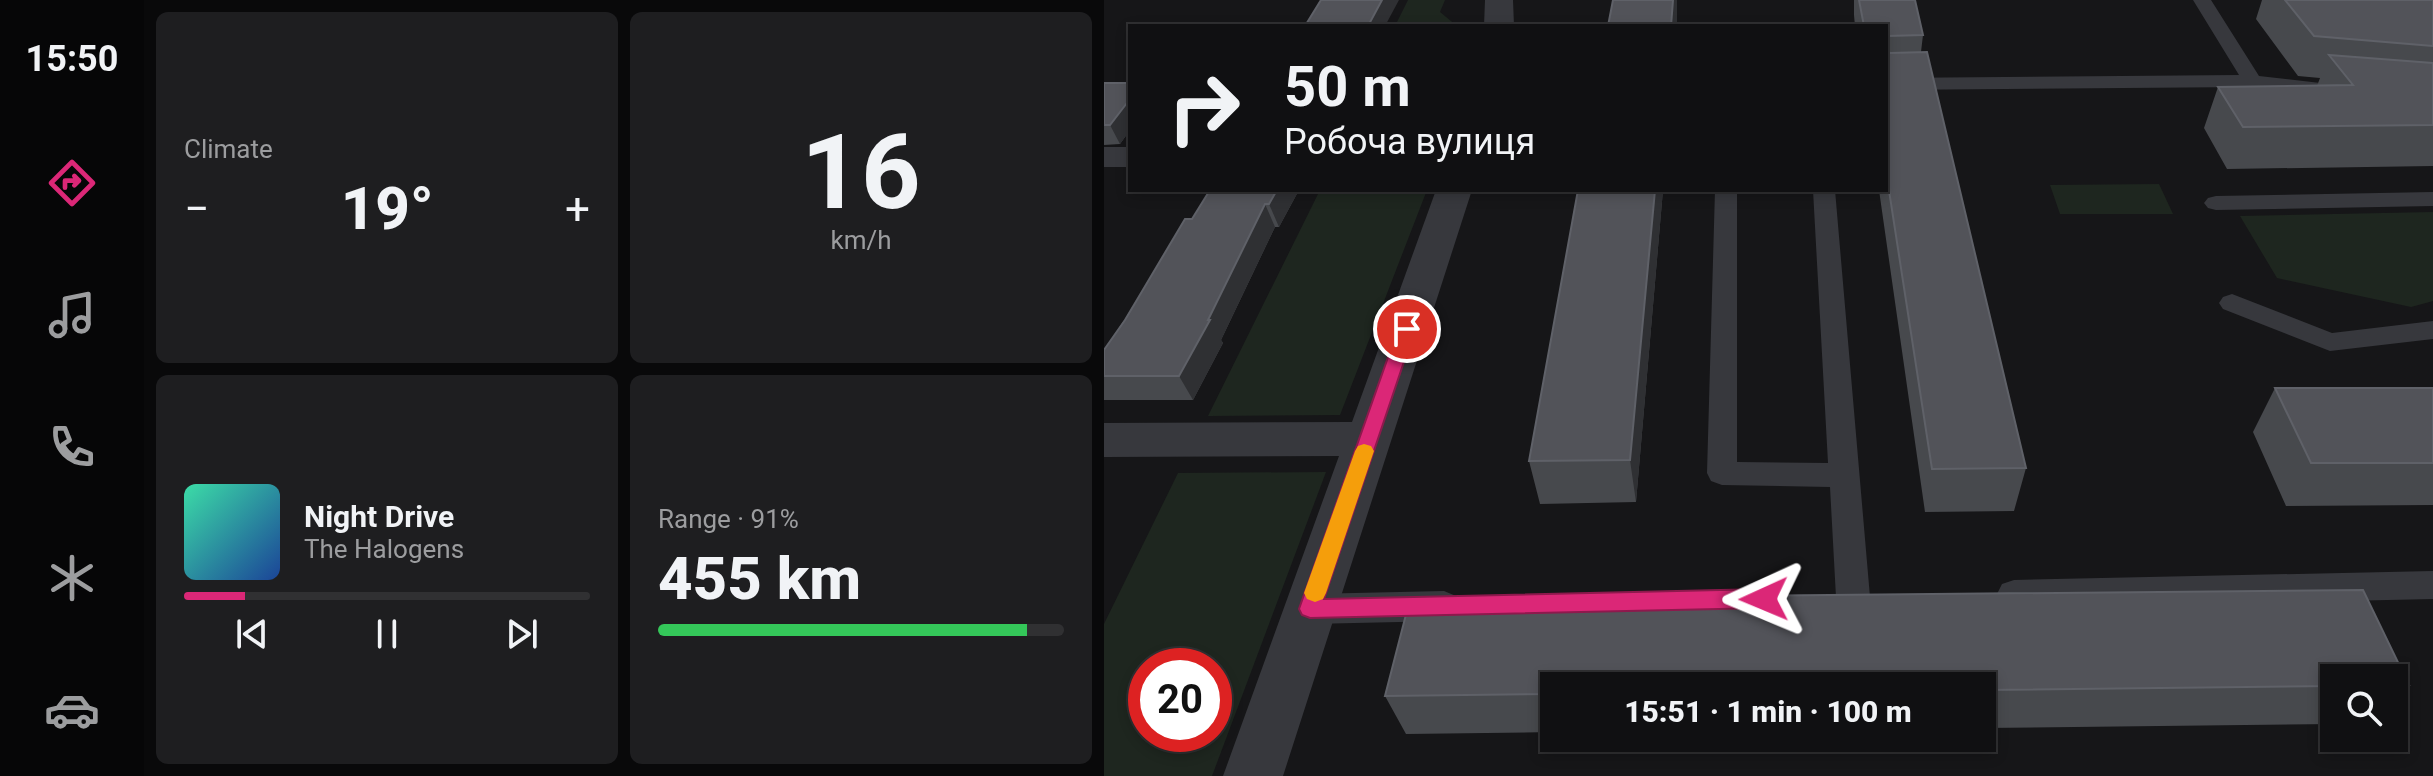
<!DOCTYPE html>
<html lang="en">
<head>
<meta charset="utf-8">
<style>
	body { margin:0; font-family:Roboto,sans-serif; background:#1e1e20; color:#f1f3f6; height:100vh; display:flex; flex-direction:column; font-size:30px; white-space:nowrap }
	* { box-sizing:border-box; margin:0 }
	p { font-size:26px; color:#9c9d9f }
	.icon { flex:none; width:44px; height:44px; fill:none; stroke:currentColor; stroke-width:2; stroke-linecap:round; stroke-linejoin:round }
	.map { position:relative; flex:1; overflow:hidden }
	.panel { display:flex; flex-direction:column; gap:12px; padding:12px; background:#09090a; width:960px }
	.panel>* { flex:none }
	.top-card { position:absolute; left:24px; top:24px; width:760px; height:168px; border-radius:0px; box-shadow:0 4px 12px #0003,0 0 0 2px #303032; background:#101012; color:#f1f3f6; overflow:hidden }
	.buttons { position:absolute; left:1216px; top:664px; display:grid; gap:16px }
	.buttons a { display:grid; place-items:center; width:88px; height:88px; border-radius:0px; background:#101012; box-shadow:0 4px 12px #0003,0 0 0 2px #303032; font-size:40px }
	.speed { position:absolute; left:24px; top:648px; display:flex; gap:16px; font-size:40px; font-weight:700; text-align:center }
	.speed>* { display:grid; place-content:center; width:104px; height:104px; border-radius:50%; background:#101012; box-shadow:0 4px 12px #0003,0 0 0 2px #303032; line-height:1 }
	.speed .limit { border:12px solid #d22; background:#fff; color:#111 }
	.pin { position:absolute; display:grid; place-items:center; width:68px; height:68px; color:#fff; margin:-34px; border:4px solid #fff; border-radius:50%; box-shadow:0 2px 8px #0007 }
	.me { position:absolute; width:88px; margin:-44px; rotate:269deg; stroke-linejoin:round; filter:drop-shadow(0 0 6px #0008) }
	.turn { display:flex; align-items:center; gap:28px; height:168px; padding:0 24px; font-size:36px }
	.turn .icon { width:104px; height:104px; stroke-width:2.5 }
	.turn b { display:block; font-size:56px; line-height:68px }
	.big { font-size:60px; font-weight:800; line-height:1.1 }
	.panel .widget { flex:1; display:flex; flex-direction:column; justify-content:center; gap:12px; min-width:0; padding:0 28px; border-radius:12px; background:#1e1e20 }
	.panel .dial { align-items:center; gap:0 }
	.dial b { font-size:104px; line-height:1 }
	.song { display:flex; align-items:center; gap:24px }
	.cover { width:96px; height:96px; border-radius:12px; background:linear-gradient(135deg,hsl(160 70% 55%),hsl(220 70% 35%)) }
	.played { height:8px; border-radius:4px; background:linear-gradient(90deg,#db2777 15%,#303032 15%) }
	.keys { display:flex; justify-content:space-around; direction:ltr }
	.heat { display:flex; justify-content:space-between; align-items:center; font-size:44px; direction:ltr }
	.charge { height:12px; border-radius:6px; background:linear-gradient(90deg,#34c759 91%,#303032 0) }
	.panel .tiles { flex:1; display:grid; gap:12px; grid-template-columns:repeat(2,1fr) }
	.trip { position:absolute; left:436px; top:672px; width:456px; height:80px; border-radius:0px; background:#101012; box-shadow:0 4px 12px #0003,0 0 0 2px #303032; font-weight:800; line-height:80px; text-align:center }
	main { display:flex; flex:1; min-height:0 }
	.tabs { display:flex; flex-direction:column; width:144px; justify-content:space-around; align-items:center; background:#060607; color:#9c9d9f }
	.tabs .icon { width:56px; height:56px }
	.tabs .active { color:#db2777 }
	.tabs b { font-size:36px; color:#f1f3f6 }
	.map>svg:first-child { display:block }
</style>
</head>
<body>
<main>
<nav class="tabs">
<b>15:50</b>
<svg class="icon active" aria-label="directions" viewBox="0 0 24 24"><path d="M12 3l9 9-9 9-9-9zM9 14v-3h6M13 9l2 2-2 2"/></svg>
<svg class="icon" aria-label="music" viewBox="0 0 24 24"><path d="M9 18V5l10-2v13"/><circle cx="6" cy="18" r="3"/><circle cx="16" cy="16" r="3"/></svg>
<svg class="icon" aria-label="phone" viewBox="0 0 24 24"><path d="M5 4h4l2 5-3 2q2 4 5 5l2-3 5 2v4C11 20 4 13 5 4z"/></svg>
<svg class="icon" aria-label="climate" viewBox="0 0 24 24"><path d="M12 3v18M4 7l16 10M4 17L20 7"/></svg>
<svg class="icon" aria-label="car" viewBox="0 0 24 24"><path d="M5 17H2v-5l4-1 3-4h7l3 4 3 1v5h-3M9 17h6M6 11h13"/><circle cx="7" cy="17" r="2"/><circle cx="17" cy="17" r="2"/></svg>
</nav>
<section class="panel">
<div class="tiles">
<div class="widget"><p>Climate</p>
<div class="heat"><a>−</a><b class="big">19°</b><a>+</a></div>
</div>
<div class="widget dial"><b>16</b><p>km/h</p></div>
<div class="widget">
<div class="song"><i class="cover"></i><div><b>Night Drive</b><p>The Halogens</p></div></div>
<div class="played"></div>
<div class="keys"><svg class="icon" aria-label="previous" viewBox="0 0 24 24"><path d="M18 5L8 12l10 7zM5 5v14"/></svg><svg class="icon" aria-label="pause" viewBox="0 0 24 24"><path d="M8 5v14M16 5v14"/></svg><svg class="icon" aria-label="next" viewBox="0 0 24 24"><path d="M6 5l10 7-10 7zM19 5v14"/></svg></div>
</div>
<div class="widget"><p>Range · 91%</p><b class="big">455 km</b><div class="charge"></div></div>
</div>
</section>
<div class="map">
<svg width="1329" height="776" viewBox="0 0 1329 776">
	<rect width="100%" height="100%" fill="#161618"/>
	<path fill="#1e261f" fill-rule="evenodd" d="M 304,0 L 341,0 L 336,12 L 353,26 L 291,26 Z
		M 1055,184 L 1069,214 L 956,214 L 946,185 Z
		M 216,190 L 323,190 L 236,415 L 104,416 Z
		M 1329,212 L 1329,301 L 1307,307 L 1173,278 L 1136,216 Z
		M 222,472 L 108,776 L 0,776 L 0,624 L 74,473 ZM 42,666 L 110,666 L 110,734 L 42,734 Z"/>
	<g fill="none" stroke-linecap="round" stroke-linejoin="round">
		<path fill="#37383d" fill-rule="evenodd" d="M 1089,0 L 1107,0 L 1155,76 L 1225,84 L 1235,90 L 1225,96 L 1164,89 L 1167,94 L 1157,100 L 1150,98 L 1143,87 L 782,90 L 782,78 L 1135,75 Z
			M 611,190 L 633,190 L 633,462 L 724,463 L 709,190 L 731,190 L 766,597 L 761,607 L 749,611 L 737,607 L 732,597 L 726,487 L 618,485 L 607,481 L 603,473 Z
			M 1329,192 L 1329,206 L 1112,210 L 1104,208 L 1100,203 L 1104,198 L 1112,196 Z
			M 1128,294 L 1228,333 L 1329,321 L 1329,339 L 1226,351 L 1119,309 L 1115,303 L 1119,297 Z
			M 1329,571 L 1329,599 L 910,608 L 898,604 L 893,594 L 898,584 L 910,580 Z
			M 340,591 L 352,596 L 357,606 L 352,616 L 340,621 L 206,624 L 194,619 L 189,609 L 194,599 L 206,594 Z"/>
		<path fill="#37383d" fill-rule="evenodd" d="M 381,0 L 409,0 L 410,26 L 380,26 Z
			M 0,147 L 26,147 L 26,167 L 0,167 Z
			M 332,190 L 368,190 L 179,776 L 119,776 L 235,456 L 0,457 L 0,423 L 248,422 Z"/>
	</g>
	<path fill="#47494d" d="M 750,0 L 811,0 L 819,35 L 817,52 L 922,468 L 910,511 L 821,512 L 775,190 L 782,190 L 782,26 L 751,26 L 750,15 Z
		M 1158,0 L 1329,0 L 1329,166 L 1123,169 L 1100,128 L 1114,87 L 1213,86 L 1216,78 L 1194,76 L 1152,19 Z
		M 0,83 L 26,83 L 26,130 L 16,144 L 0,145 Z
		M 106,190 L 195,190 L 175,227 L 171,227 L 117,340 L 119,343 L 89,400 L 0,400 L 0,350 L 88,219 Z
		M 559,190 L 532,502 L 436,504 L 425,461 Z
		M 1171,388 L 1329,388 L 1329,505 L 1182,506 L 1149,432 Z
		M 1259,590 L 1305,685 L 1290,702 L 1290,678 L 1230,678 L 1230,724 L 878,728 L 878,686 L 450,686 L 450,732 L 302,734 L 281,696 L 306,599 Z"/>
	<path fill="#2f3033" d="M 278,0 L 295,0 L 281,26 L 264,26 Z
		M 569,0 L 573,0 L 573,26 L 567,26 Z
		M 26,99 L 26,130 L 16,144 L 6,125 Z
		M 173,190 L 195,190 L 175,227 L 165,204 Z
		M 551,190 L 559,190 L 532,502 L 526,460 Z
		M 161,204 L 171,227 L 117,340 L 119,343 L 89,400 L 75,376 Z"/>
	<path fill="#525359" stroke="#5f6168" stroke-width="2" d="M 217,0 L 278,0 L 264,26 L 201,26 Z
		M 509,0 L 569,0 L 567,26 L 504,26 Z
		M 755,0 L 811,0 L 819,35 L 783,36 L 783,50 L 786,53 L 823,52 L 922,468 L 828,469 L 782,171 L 782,26 L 760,26 Z
		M 1181,0 L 1329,0 L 1329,46 L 1210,36 Z
		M 1225,55 L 1329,63 L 1329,125 L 1139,127 L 1114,87 L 1249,85 Z
		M 0,83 L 26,83 L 26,99 L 6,125 L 0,125 Z
		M 106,190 L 173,190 L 165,204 L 161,204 L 104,320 L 106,320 L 75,376 L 0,376 L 0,350 L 21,320 L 81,219 L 88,219 Z
		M 474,190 L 551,190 L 526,460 L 425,461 Z
		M 1171,388 L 1329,388 L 1329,463 L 1207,463 Z
		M 1259,590 L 1305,685 L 1290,686 L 1290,678 L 1230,678 L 1230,686 L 878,690 L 878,686 L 450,686 L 450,694 L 281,696 L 306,599 Z"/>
	<path fill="#db2777" stroke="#8e194d" stroke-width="2" d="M 303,323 L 311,329 L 220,599 L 660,589 L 668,592 L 671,599 L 668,605 L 660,608 L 206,618 L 198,615 L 195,609 L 294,329 Z"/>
	<path fill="#f59e0b" d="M 260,444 L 267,446 L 270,451 L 222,593 L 219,599 L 211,602 L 203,599 L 200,593 L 251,451 L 254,446 Z"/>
</svg>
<div class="buttons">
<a><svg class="icon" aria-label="search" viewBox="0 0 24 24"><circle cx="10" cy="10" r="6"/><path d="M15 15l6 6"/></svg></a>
</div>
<div class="speed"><div class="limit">20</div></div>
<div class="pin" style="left:303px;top:329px;background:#d93025"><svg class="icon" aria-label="arrive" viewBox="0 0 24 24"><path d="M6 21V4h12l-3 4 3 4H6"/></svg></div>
<svg class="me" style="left:660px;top:599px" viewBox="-20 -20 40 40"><path d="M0-17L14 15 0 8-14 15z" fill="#db2777" stroke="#fff" stroke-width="4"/></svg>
<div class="trip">15:51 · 1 min · 100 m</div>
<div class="top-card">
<div class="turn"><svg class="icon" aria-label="right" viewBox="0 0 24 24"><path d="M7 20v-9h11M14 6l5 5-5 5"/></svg><div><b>50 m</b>Робоча вулиця</div></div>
</div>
</div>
</main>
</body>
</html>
